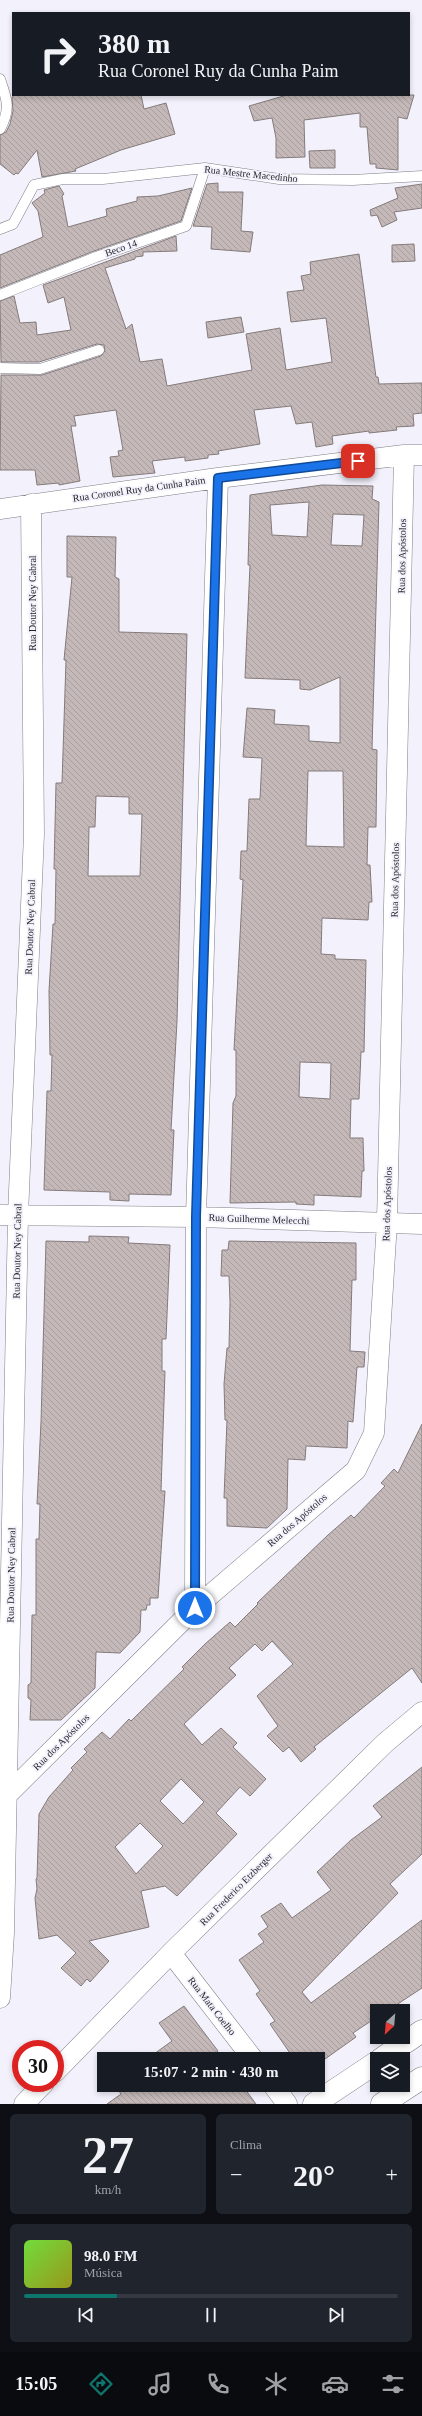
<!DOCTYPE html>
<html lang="pt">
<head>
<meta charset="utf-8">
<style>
	body { margin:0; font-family:Georgia,serif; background:#20242c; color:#f1f3f6; height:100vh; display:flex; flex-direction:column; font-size:15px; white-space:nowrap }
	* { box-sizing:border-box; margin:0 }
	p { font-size:13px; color:#9ea1a6 }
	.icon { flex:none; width:22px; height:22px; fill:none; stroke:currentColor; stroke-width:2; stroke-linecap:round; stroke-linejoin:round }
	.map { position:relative; height:2104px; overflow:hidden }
	.sheet { display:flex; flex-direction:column; gap:10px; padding:10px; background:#0d0f14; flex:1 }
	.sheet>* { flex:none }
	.hud { position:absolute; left:12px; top:12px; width:398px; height:84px; border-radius:0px; box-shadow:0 2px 6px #0003; background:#171b24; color:#f1f3f6; overflow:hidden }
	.needle { width:26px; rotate:206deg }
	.fabs { position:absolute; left:370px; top:2004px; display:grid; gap:8px }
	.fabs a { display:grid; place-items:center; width:40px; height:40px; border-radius:0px; background:#171b24; box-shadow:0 2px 6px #0003; font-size:20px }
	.speed { position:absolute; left:12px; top:2040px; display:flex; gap:8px; font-size:20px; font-weight:700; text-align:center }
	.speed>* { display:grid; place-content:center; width:52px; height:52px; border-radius:50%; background:#171b24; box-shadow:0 2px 6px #0003; line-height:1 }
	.speed .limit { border:6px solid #d22; background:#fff; color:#111 }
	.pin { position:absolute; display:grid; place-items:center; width:34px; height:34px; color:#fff; margin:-17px; border-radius:8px; box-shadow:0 2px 6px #0006 }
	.me { position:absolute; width:44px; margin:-22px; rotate:0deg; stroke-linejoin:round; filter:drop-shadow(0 0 3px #0008) }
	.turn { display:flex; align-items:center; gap:14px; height:84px; padding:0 20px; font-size:18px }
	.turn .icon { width:52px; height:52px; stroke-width:2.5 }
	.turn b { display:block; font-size:28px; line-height:34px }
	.big { font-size:30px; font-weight:700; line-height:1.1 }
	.sheet .card { flex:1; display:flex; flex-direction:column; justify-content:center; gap:6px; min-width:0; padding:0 14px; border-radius:6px; background:#20242c }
	.sheet .dial { align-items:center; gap:0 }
	.dial b { font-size:52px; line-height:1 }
	.song { display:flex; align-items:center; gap:12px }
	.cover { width:48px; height:48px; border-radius:6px; background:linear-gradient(135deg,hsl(100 70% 55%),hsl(60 70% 35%)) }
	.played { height:4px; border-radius:2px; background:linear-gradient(90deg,#0f766e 25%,#363941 25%) }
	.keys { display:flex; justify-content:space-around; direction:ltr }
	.heat { display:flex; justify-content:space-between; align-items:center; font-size:22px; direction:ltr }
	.sheet .tiles { flex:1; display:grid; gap:10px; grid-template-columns:1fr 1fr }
	.card:last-child { grid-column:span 2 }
	.trip { position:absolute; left:97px; top:2052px; width:228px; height:40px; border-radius:0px; background:#171b24; box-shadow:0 2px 6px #0003; font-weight:700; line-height:40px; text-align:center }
	.dock { display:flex; height:64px; justify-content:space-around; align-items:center; background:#090b0e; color:#9ea1a6 }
	.dock .icon { width:28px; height:28px }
	.dock .selected { color:#0f766e }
	.dock b { font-size:18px; color:#f1f3f6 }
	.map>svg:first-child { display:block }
</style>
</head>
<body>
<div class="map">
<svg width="422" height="2104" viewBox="0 0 422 2104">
	<defs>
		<pattern id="building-back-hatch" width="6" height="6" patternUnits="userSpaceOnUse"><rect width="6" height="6" fill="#c4b9b8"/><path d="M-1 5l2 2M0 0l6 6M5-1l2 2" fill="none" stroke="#a89f9e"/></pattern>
	</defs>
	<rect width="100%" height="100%" fill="#f3f2fc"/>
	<path fill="url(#building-back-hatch)" stroke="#847a7a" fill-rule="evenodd" d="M 15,95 L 141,95 L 144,109 L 166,103 L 175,134 L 121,150 L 75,169 L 76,171 L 42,177 L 37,150 L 18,174 L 16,173 L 14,175 L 0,164 L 0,135 L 6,132 L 10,124 L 13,111 L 12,97 Z
		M 287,95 L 414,95 L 407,119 L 398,117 L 398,170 L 376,168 L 376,164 L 370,164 L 367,127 L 360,127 L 360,113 L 304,120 L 305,157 L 276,158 L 276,138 L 272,118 L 254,121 L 249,106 Z
		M 335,150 L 335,168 L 310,168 L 309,151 Z
		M 218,183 L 218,192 L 243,192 L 241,231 L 253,232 L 250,252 L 211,249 L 212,227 L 193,226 L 207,184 Z
		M 422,184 L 422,208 L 394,212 L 397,220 L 382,227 L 377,215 L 371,216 L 370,210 L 398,198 L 395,188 Z
		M 59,186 L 64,194 L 62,196 L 68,227 L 107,216 L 106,209 L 137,201 L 137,197 L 158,196 L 192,188 L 181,221 L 94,251 L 0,288 L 0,255 L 43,237 L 38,211 L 32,203 L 45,193 L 44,190 Z
		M 176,236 L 177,251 L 143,252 L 143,256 L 135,257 L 135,259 L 105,268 L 126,329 L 132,324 L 140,362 L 162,359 L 167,386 L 252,370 L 246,334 L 280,328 L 286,370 L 332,362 L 326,318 L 291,322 L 287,292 L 304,290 L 301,276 L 311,274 L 310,262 L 359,254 L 376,377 L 378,377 L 379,384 L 422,383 L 422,413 L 413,414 L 414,426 L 396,427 L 397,430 L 369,433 L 369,431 L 332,436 L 333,444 L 316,447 L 312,422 L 296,424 L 291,406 L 254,410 L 260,444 L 218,451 L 219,454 L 208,455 L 208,458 L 185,461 L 185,457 L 152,461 L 155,473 L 113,477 L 110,457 L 119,456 L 118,451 L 123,450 L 116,410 L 74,416 L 76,426 L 71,426 L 80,481 L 59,485 L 59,483 L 37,485 L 35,470 L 0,470 L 1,375 L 42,375 L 101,356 L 105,351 L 104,345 L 97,344 L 39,362 L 1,362 L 0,301 L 14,296 L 20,323 L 36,322 L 37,335 L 71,330 L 64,297 L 48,303 L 43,285 Z
		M 414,244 L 415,261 L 392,262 L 392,245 Z
		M 241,317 L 244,332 L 208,338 L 206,322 Z
		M 322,485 L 373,486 L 372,499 L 379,502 L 372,749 L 377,750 L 376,827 L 368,827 L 367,865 L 370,865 L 372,902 L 369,902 L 368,920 L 322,918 L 321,954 L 335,955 L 335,959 L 366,960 L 364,1052 L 361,1052 L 359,1099 L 351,1099 L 350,1138 L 363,1138 L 364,1171 L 362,1171 L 361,1197 L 314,1195 L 314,1205 L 296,1204 L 296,1202 L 230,1203 L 233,1103 L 236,1096 L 236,1050 L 234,1050 L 243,880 L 240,879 L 241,851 L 247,851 L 249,799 L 260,799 L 262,758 L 243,757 L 247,708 L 275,710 L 274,724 L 309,726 L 309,741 L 340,743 L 340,677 L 310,690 L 300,689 L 300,680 L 245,678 L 250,565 L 248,565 L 250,495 ZM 309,502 L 307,537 L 272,535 L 270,505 ZM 333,514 L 364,515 L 362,546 L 331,545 ZM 308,771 L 343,771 L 344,847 L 306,846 ZM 300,1062 L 331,1063 L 330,1099 L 299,1097 Z
		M 67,536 L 116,537 L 115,577 L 119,579 L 119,632 L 187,634 L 177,1021 L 171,1130 L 174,1130 L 171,1195 L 129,1194 L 129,1201 L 110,1200 L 110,1192 L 44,1190 L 47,1091 L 51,1091 L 52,1055 L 50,1055 L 49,991 L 53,924 L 55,924 L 56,869 L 54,869 L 56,783 L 62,783 L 66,660 L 64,660 L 72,577 L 67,577 ZM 96,796 L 129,797 L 129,814 L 142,814 L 140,876 L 88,876 L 89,827 L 95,827 Z
		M 89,1236 L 129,1237 L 128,1243 L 170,1245 L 166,1339 L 162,1339 L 162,1371 L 165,1371 L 161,1491 L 165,1491 L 158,1598 L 150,1598 L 150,1605 L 147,1605 L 146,1610 L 141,1610 L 140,1632 L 120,1653 L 96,1652 L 95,1688 L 61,1720 L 30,1720 L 31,1700 L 28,1698 L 28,1685 L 31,1683 L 32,1615 L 36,1615 L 36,1539 L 39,1539 L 40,1504 L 37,1504 L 41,1422 L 46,1241 L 89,1242 Z
		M 229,1241 L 356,1243 L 356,1280 L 352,1280 L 350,1351 L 365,1352 L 364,1367 L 357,1367 L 353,1422 L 348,1421 L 347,1448 L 306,1446 L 305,1460 L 288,1459 L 287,1509 L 267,1528 L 227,1526 L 227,1498 L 224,1498 L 227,1420 L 225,1420 L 224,1384 L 227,1348 L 229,1348 L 230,1302 L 229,1276 L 221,1276 L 222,1250 L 228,1250 Z
		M 422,1424 L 422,1683 L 412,1668 L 314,1747 L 316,1749 L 301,1762 L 289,1747 L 283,1752 L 267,1736 L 278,1726 L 257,1696 L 293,1664 L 272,1641 L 262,1651 L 255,1644 L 229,1668 L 236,1675 L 184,1724 L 202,1745 L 221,1728 L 237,1743 L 233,1747 L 266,1779 L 250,1796 L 240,1787 L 216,1813 L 237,1834 L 177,1896 L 165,1886 L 141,1891 L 149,1927 L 89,1941 L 109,1961 L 90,1982 L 87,1979 L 81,1986 L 61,1968 L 76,1953 L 57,1935 L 39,1939 L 35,1898 L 37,1889 L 36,1879 L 37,1878 L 39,1814 L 49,1797 L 73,1770 L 71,1768 L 87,1752 L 84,1749 L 102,1732 L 110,1739 L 129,1719 L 131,1721 L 184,1669 L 182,1667 L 205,1644 L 230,1622 L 235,1627 L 258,1604 L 257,1603 L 328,1535 L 351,1515 L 354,1518 L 385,1486 L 381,1483 L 394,1469 L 398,1473 ZM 181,1779 L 204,1802 L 183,1824 L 160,1801 ZM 140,1823 L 163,1846 L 136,1874 L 115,1847 Z
		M 422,1767 L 422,1854 L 390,1884 L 398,1893 L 302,1992 L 311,2003 L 422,1920 L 422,1988 L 387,2011 L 377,2011 L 377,2017 L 353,2033 L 356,2037 L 325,2059 L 294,2059 L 270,2024 L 275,2021 L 256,1994 L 260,1991 L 239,1960 L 264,1942 L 258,1934 L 268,1927 L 261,1916 L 281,1903 L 292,1918 L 331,1890 L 317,1872 L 351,1840 L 382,1817 L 373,1806 Z
		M 184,2006 L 218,2051 L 207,2059 L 133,2059 L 142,2052 L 147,2059 L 172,2041 L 159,2023 Z
		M 115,2085 L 242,2085 L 256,2104 L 107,2104 L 121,2094 Z"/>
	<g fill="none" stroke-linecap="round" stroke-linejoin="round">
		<g stroke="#7f7e87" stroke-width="11">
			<path id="lane" d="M 0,79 C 7,99 11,109 0,129
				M 0,229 L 13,224 L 34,185 L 63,179 L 103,179 L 205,168 L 279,179 L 353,180 L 422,176
				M 0,295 L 96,257 L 186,226 L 205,168
				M 0,368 L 40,369 L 99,350"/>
		</g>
		<g stroke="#7f7e87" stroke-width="21">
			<path id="street" d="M 0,509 L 218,478 L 404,455 L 422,455
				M 0,1215 L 196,1217 L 422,1224
				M 195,1608 L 196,1217 L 218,478
				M 6,1796 L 195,1608 L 356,1470 L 374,1433 L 387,1222 L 404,455
				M 171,1953 L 253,2059
				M 0,1998 L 4,1933 L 18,1215 L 34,834 L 31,504
				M 55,2072 L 171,1953 L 385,1743 L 422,1712
				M 273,2085 L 287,2104
				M 24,2104 L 44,2083"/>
		</g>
		<g stroke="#7f7e87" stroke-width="23">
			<path id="primary" d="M 381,2059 L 422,2031
				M 314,2104 L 377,2062
				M 382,2104 L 422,2078"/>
		</g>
		<use href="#lane" stroke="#fff" stroke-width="10"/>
		<use href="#street" stroke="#fff" stroke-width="20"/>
		<use href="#primary" stroke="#fff" stroke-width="22"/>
	</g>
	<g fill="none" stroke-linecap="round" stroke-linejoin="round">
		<g stroke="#114b97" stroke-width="10">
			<path id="route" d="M 195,1608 L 196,1217 L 218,478 L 358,461"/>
		</g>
		<use href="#route" stroke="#1a73e8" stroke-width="7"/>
	</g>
	<g text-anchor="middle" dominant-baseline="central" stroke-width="3.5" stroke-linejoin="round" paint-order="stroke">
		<g font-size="10" fill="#252529" stroke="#f3f2fc">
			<text transform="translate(251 174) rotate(6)">Rua Mestre Macedinho</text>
			<text transform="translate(121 248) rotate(-19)">Beco 14</text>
			<text transform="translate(139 489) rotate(-8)">Rua Coronel Ruy da Cunha Paim</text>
			<text transform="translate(402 556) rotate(-89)">Rua dos Apóstolos</text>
			<text transform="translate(32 603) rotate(-90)">Rua Doutor Ney Cabral</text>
			<text transform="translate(395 880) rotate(-89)">Rua dos Apóstolos</text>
			<text transform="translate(30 927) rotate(-88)">Rua Doutor Ney Cabral</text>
			<text transform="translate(387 1204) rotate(-88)">Rua dos Apóstolos</text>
			<text transform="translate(259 1219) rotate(2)">Rua Guilherme Melecchi</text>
			<text transform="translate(17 1251) rotate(-89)">Rua Doutor Ney Cabral</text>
			<text transform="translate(297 1520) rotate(-41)">Rua dos Apóstolos</text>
			<text transform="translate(11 1575) rotate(-89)">Rua Doutor Ney Cabral</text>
			<text transform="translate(61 1742) rotate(-45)">Rua dos Apóstolos</text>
			<text transform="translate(236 1889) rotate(-45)">Rua Frederico Etzberger</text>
			<text transform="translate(212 2006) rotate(52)">Rua Mata Coelho</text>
		</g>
	</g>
</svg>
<div class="fabs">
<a><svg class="needle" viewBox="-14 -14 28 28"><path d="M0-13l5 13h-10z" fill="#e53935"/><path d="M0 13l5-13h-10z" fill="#9ea1a6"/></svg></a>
<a><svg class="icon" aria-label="layers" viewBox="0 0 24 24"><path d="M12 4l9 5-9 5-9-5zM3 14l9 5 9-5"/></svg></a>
</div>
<div class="speed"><div class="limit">30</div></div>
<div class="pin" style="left:358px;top:461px;background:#d93025"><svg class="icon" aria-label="arrive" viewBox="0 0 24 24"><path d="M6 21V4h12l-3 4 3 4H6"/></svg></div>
<svg class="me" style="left:195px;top:1608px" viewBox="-20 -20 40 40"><circle r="17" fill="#1a73e8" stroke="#fff" stroke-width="3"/><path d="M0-11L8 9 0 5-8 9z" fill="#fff"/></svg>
<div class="trip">15:07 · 2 min · 430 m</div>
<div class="hud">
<div class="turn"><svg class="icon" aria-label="right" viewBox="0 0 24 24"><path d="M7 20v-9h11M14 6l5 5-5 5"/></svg><div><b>380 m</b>Rua Coronel Ruy da Cunha Paim</div></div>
</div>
</div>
<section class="sheet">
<div class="tiles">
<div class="card dial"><b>27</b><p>km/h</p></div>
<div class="card"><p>Clima</p>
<div class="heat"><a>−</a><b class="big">20°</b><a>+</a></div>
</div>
<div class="card">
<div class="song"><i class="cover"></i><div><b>98.0 FM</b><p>Música</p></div></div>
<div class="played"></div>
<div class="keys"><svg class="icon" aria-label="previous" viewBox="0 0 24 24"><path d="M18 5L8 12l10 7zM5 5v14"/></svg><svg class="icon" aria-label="pause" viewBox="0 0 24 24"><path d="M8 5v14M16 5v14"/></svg><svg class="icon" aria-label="next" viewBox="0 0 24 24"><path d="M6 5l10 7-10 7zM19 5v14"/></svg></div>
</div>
</div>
</section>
<nav class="dock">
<b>15:05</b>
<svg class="icon selected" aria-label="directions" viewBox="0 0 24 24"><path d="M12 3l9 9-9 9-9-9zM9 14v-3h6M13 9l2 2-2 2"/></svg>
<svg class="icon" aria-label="music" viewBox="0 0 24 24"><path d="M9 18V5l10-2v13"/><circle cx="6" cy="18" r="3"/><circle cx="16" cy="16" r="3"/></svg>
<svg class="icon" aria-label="phone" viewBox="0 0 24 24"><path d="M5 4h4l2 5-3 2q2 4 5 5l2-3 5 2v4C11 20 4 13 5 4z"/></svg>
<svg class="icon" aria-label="climate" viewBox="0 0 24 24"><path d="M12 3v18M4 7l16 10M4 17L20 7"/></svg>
<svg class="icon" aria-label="car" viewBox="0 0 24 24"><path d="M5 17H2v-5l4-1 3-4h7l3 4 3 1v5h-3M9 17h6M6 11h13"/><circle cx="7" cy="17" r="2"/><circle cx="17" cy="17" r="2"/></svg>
<svg class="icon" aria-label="filters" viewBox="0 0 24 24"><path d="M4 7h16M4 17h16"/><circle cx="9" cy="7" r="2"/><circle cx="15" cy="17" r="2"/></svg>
</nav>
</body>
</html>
